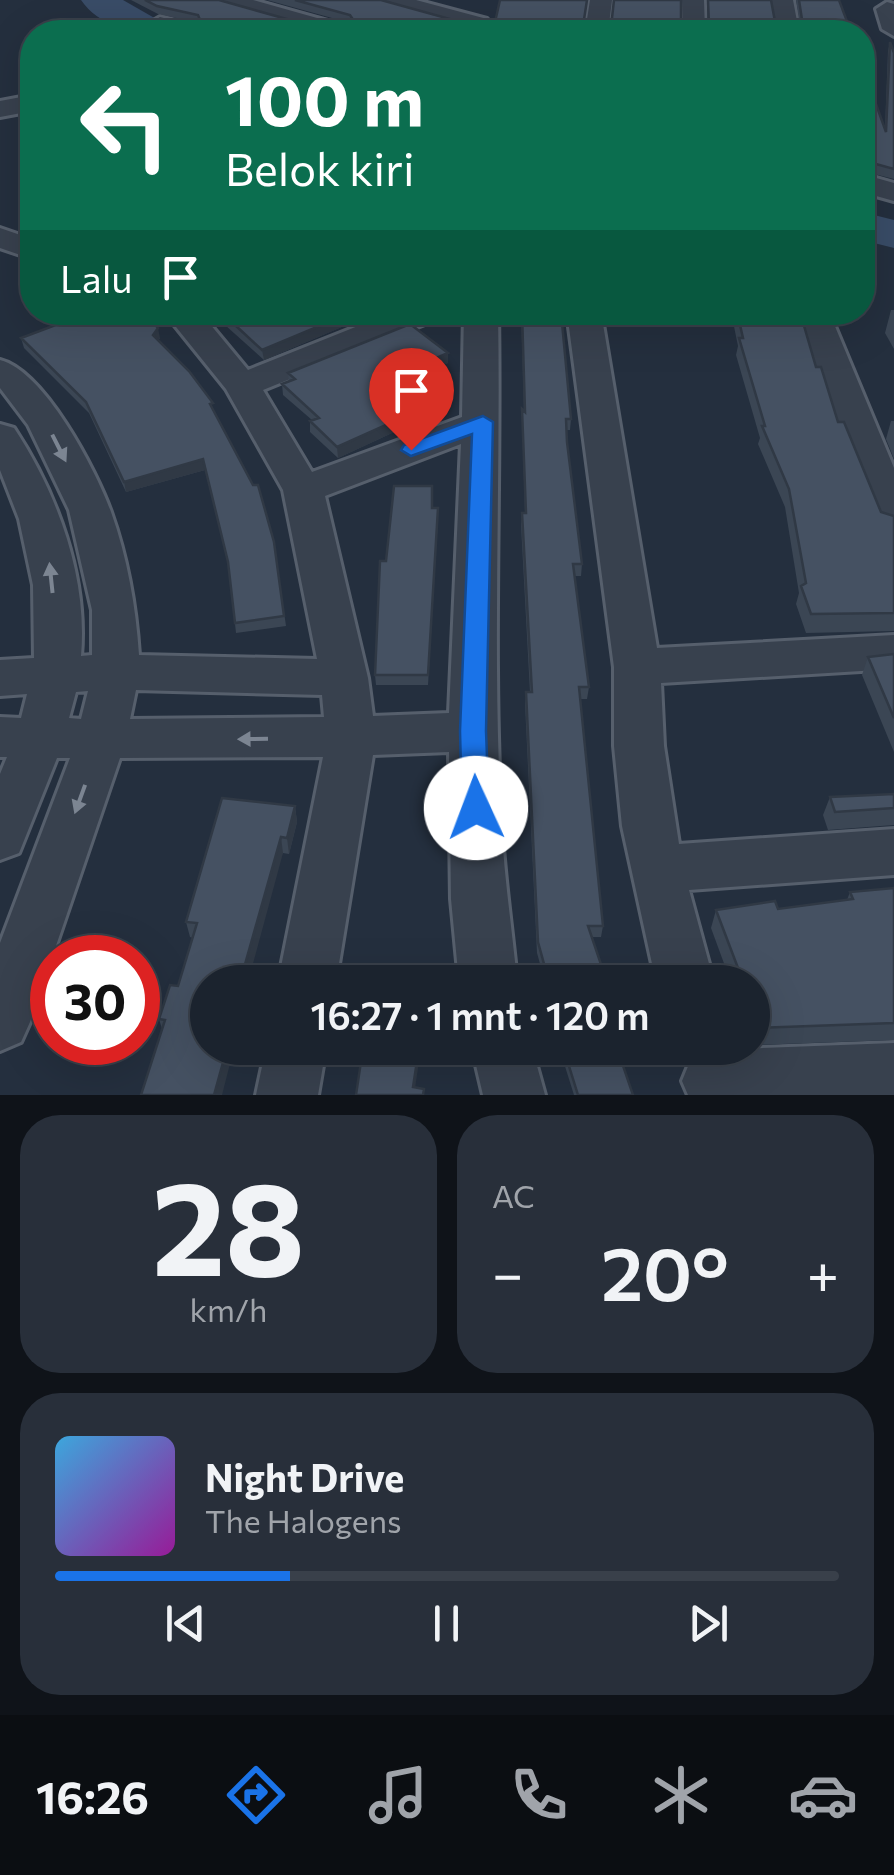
<!DOCTYPE html>
<html lang="id">
<head>
<meta charset="utf-8">
<style>
	body { margin:0; font-family:Commissioner,sans-serif; background:#282f3a; color:#f1f3f6; height:100vh; display:flex; flex-direction:column; font-size:38px; white-space:nowrap }
	* { box-sizing:border-box; margin:0 }
	p { font-size:32px; color:#a0a4aa }
	.icon { flex:none; width:55px; height:55px; fill:none; stroke:currentColor; stroke-width:2; stroke-linecap:round; stroke-linejoin:round }
	.map { position:relative; height:1095px; overflow:hidden }
	.sheet { display:flex; flex-direction:column; gap:20px; padding:20px; background:#0f1319; flex:1 }
	.sheet>* { flex:none }
	.hud { position:absolute; left:20px; top:20px; width:855px; height:305px; border-radius:40px; box-shadow:0 10px 40px #0002,0 0 0 2px #39404a; background:#0b6e4f; color:#fff; overflow:hidden }
	.speed { position:absolute; left:30px; top:935px; display:flex; gap:20px; font-size:50px; font-weight:700; text-align:center }
	.speed>* { display:grid; place-content:center; width:130px; height:130px; border-radius:50%; background:#1b232e; box-shadow:0 10px 40px #0002,0 0 0 2px #39404a; line-height:1 }
	.speed .limit { border:15px solid #d22; background:#fff; color:#111 }
	.pin { position:absolute; display:grid; place-items:center; width:85px; height:85px; color:#fff; margin:-102px -42px; border-radius:50% 50% 50% 0; rotate:-45deg; box-shadow:0 0 10px #0007 }
	.pin .icon { rotate:45deg }
	.me { position:absolute; width:110px; margin:-55px; rotate:358deg; stroke-linejoin:round; filter:drop-shadow(0 0 8px #0008) }
	.turn { display:flex; align-items:center; gap:35px; height:210px; padding:0 40px; font-size:45px }
	.turn .icon { width:130px; height:130px; stroke-width:2.5 }
	.turn b { display:block; font-size:70px; line-height:85px }
	.then { display:flex; align-items:center; height:95px; padding:0 40px; background:#0003; gap:20px; font-size:38px }
	.big { font-size:75px; font-weight:600; line-height:1.1 }
	.sheet .tile { flex:1; display:flex; flex-direction:column; justify-content:center; gap:15px; min-width:0; padding:0 35px; border-radius:40px; background:#282f3a }
	.sheet .dial { align-items:center; gap:0 }
	.dial b { font-size:130px; line-height:1 }
	.song { display:flex; align-items:center; gap:30px }
	.cover { width:120px; height:120px; border-radius:15px; background:linear-gradient(135deg,hsl(200 70% 55%),hsl(300 70% 35%)) }
	.played { height:10px; border-radius:5px; background:linear-gradient(90deg,#1a73e8 30%,#39404a 30%) }
	.keys { display:flex; justify-content:space-around; direction:ltr }
	.heat { display:flex; justify-content:space-between; align-items:center; font-size:55px; direction:ltr }
	.sheet .tiles { flex:1; display:grid; gap:20px; grid-template-columns:1fr 1fr }
	.tile:last-child { grid-column:span 2 }
	.trip { position:absolute; left:190px; top:965px; width:580px; height:100px; border-radius:50px; background:#1b232e; box-shadow:0 10px 40px #0002,0 0 0 2px #39404a; font-weight:600; line-height:100px; text-align:center }
	.tabs { display:flex; height:160px; justify-content:space-around; align-items:center; background:#0b0e12; color:#a0a4aa }
	.tabs .icon { width:70px; height:70px }
	.tabs .selected { color:#1a73e8 }
	.tabs b { font-size:45px; color:#f1f3f6 }
	.map>svg:first-child { display:block }
</style>
</head>
<body>
<div class="map">
<svg width="894" height="1095" viewBox="0 0 894 1095">
	<rect width="100%" height="100%" fill="#242f3e"/>
	<g fill="none" stroke-linecap="round" stroke-linejoin="round">
		<path fill="#394c67" fill-rule="evenodd" d="M 81,0 L 123,0 L 165,24 L 170,32 C 138,34 101,29 81,0 Z
			M 862,212 L 894,220 L 894,248 L 862,240 Z"/>
		<g stroke="#565f6c" stroke-width="6">
			<path id="street" d="M 217,0 L 253,0 L 349,27 L 353,32 L 317,32 L 220,5 Z
				M 379,0 L 416,0 L 487,19 L 491,24 L 479,31 L 382,5 Z
				M 590,0 L 612,0 L 608,32 L 585,32 Z
				M 682,0 L 704,0 L 705,32 L 683,32 Z
				M 771,0 L 793,0 L 799,32 L 777,32 Z
				M 887,2 L 894,4 L 894,36 L 882,29 L 876,9 Z
				M 160,17 L 198,27 L 202,32 L 152,29 L 148,24 Z
				M 32,95 L 32,111 L 0,117 L 0,101 Z
				M 862,174 L 894,183 L 894,201 L 862,192 Z
				M 0,228 L 32,239 L 32,259 L 0,248 Z
				M 164,312 L 200,312 L 248,370 L 393,312 L 442,312 L 437,319 L 263,390 L 312,472 L 462,417 L 464,312 L 498,312 C 501,479 492,647 501,815 C 503,871 512,927 517,982 L 459,982 L 451,899 L 449,752 L 373,755 L 336,982 L 278,982 L 323,757 L 120,758 L 30,1022 L 21,1042 L 0,1051 L 0,943 L 70,758 L 57,758 L 19,853 L 0,860 L 0,774 L 7,757 L 0,757 L 0,717 L 21,718 L 27,694 L 0,696 L 0,660 L 34,658 L 33,585 L 19,519 L 0,470 L 0,424 L 14,428 C 57,493 88,577 81,656 L 92,655 L 92,610 L 69,510 L 28,425 L 0,388 L 0,360 C 44,371 96,470 111,512 C 127,557 136,607 139,655 L 317,659 L 283,490 L 226,389 ZM 461,444 L 449,713 L 373,716 L 368,678 L 325,496 ZM 136,690 L 322,695 L 324,717 L 130,719 ZM 88,691 L 81,719 L 69,718 L 76,692 Z
				M 567,312 L 601,312 L 657,648 L 894,635 L 894,669 L 661,683 L 664,746 L 679,844 L 894,829 L 894,875 L 689,890 L 714,982 L 656,982 L 622,826 L 614,746 L 614,667 Z
				M 795,312 L 829,312 L 894,468 L 894,532 L 879,528 L 873,518 Z
				M 894,1043 L 894,1095 L 688,1095 L 682,1081 L 691,1059 L 713,1050 Z
				M 266,1048 L 326,1048 L 318,1095 L 256,1095 Z
				M 472,1048 L 532,1048 L 545,1095 L 483,1095 Z"/>
		</g>
		<use href="#street" fill="#38414e" fill-rule="evenodd"/>
	</g>
	<path fill="#3b4654" d="M 131,0 L 219,0 L 315,27 L 353,28 L 350,23 L 267,0 L 381,0 L 493,31 L 583,26 L 707,26 L 707,0 L 771,0 L 776,27 L 800,26 L 796,0 L 839,0 L 851,32 L 203,32 L 199,23 L 158,14 Z
		M 890,42 L 894,53 L 894,179 L 862,171 L 862,65 L 885,127 L 888,51 Z
		M 891,310 L 894,310 L 894,349 L 885,333 Z
		M 216,312 L 377,312 L 264,360 L 216,317 Z
		M 521,312 L 561,312 L 571,419 L 570,430 L 566,430 L 567,442 L 582,564 L 581,576 L 575,576 L 589,687 L 587,699 L 580,699 L 603,926 L 601,937 L 592,937 L 607,982 L 545,982 L 537,953 L 525,704 L 526,692 L 530,692 L 521,525 L 522,513 L 525,513 L 522,421 L 522,409 L 524,411 Z
		M 731,312 L 800,312 L 816,367 L 838,422 L 881,512 L 894,516 L 894,631 L 806,633 L 796,604 L 799,593 L 785,507 L 758,444 L 760,438 L 736,355 L 738,346 Z
		M 21,338 L 160,338 L 158,341 L 215,412 L 274,542 L 286,626 L 236,633 L 229,568 L 205,470 L 126,492 L 89,413 L 24,348 Z
		M 448,363 L 416,376 L 444,409 L 338,458 L 310,432 L 310,421 L 312,420 L 283,395 L 282,384 L 289,382 L 288,373 Z
		M 891,421 L 894,421 L 894,459 L 886,439 Z
		M 432,508 L 438,519 L 428,685 L 376,685 L 375,675 Z
		M 894,654 L 894,752 L 862,675 L 868,657 Z
		M 894,794 L 894,825 L 828,830 L 823,815 L 830,797 Z
		M 295,806 L 297,822 L 289,854 L 283,853 L 208,982 L 162,1029 L 159,1019 L 178,986 L 193,938 L 190,937 L 186,922 Z
		M 894,888 L 894,1040 L 752,1045 L 752,982 L 719,982 L 720,978 L 729,977 L 711,928 L 716,910 L 778,909 L 847,900 L 850,892 Z
		M 564,1048 L 617,1048 L 633,1095 L 574,1095 L 563,1060 Z"/>
	<path fill="#303945" d="M 353,312 L 377,312 L 264,360 L 262,350 Z
		M 158,328 L 160,338 L 154,345 L 153,335 Z
		M 448,353 L 448,363 L 408,380 L 408,370 Z
		M 444,399 L 444,409 L 338,458 L 337,447 Z
		M 203,459 L 205,470 L 126,492 L 124,482 Z
		M 295,806 L 297,822 L 289,854 L 287,838 Z
		M 281,837 L 283,853 L 248,982 L 240,982 Z
		M 227,1048 L 234,1048 L 222,1095 L 214,1095 Z
		M 419,1048 L 421,1048 L 414,1095 L 413,1087 Z"/>
	<path fill="#455162" stroke="#303945" stroke-width="2.5" d="M 145,0 L 219,0 L 315,27 L 353,28 L 356,24 L 350,15 L 295,0 L 381,0 L 493,31 L 500,0 L 587,0 L 583,26 L 611,27 L 614,0 L 681,0 L 681,26 L 709,26 L 708,0 L 771,0 L 776,27 L 803,26 L 799,0 L 839,0 L 851,32 L 222,32 L 203,27 L 198,15 L 157,6 Z
		M 890,42 L 894,53 L 894,169 L 865,161 L 862,164 L 862,65 L 886,132 Z
		M 90,312 L 143,312 L 158,328 L 153,335 L 189,371 L 213,403 L 210,404 L 253,485 L 258,485 L 274,542 L 284,616 L 235,623 L 228,562 L 203,459 L 124,482 L 86,402 L 21,338 Z
		M 221,312 L 353,312 L 262,350 Z
		M 522,312 L 561,312 L 571,419 L 566,419 L 567,442 L 582,564 L 573,564 L 589,687 L 579,687 L 603,926 L 588,926 L 607,982 L 549,982 L 538,942 L 526,692 L 532,692 L 522,513 L 526,513 L 522,409 L 525,412 Z
		M 737,312 L 800,312 L 816,367 L 821,367 L 838,422 L 844,422 L 881,512 L 894,516 L 894,613 L 811,614 L 801,586 L 806,583 L 789,489 L 762,426 L 765,426 L 739,338 L 743,338 Z
		M 410,324 L 448,353 L 408,370 L 444,399 L 337,447 L 310,421 L 319,418 L 282,384 L 295,379 L 288,373 Z
		M 394,486 L 432,486 L 432,508 L 438,508 L 428,675 L 375,675 L 380,561 L 386,561 Z
		M 894,654 L 894,718 L 868,657 Z
		M 894,794 L 894,808 L 835,812 L 830,797 Z
		M 222,798 L 295,806 L 287,838 L 281,837 L 240,982 L 208,982 L 208,1048 L 227,1048 L 214,1095 L 141,1095 L 165,1020 L 159,1019 L 170,985 L 178,986 L 197,923 L 186,922 Z
		M 894,888 L 894,1023 L 752,1028 L 752,982 L 722,982 L 720,978 L 741,976 L 716,910 L 775,901 L 778,909 L 853,899 L 850,892 Z
		M 375,977 L 424,982 L 374,982 Z
		M 363,1048 L 419,1048 L 413,1087 L 424,1089 L 423,1095 L 356,1095 Z
		M 568,1048 L 617,1048 L 633,1095 L 578,1095 L 564,1050 L 569,1049 Z"/>
	<defs><path id="oneway-solid" d="M-6-.8H1V-3.2L6.5 0L1 3.2V.8H-6Z" transform="scale(2.5)"/></defs>
	<g fill="#7c8592">
		<use href="#oneway-solid" transform="translate(59 448) rotate(63)"/>
		<use href="#oneway-solid" transform="translate(51 578) rotate(-96)"/>
		<use href="#oneway-solid" transform="translate(253 739) rotate(179)"/>
		<use href="#oneway-solid" transform="translate(80 799) rotate(110)"/>
	</g>
	<path fill="#1a73e8" stroke="#114b97" stroke-width="2.5" d="M 483,416 L 493,422 L 486,731 L 489,808 L 485,816 L 476,820 L 466,816 L 462,808 L 460,731 L 472,434 L 411,456 L 401,450 L 404,445 Z"/>
</svg>
<div class="speed"><div class="limit">30</div></div>
<div class="pin" style="left:411px;top:450px;background:#d93025"><svg class="icon" aria-label="arrive" viewBox="0 0 24 24"><path d="M6 21V4h12l-3 4 3 4H6"/></svg></div>
<svg class="me" style="left:476px;top:808px" viewBox="-20 -20 40 40"><circle r="19" fill="#fff"/><path d="M0-13L10 11 0 6-10 11z" fill="#1a73e8"/></svg>
<div class="trip">16:27 · 1 mnt · 120 m</div>
<div class="hud">
<div class="turn"><svg class="icon" aria-label="left" viewBox="0 0 24 24"><path d="M17 20v-9H6M10 6l-5 5 5 5"/></svg><div><b>100 m</b>Belok kiri</div></div>
<div class="then">Lalu<svg class="icon" aria-label="arrive" viewBox="0 0 24 24"><path d="M6 21V4h12l-3 4 3 4H6"/></svg></div>
</div>
</div>
<section class="sheet">
<div class="tiles">
<div class="tile dial"><b>28</b><p>km/h</p></div>
<div class="tile"><p>AC</p>
<div class="heat"><a>−</a><b class="big">20°</b><a>+</a></div>
</div>
<div class="tile">
<div class="song"><i class="cover"></i><div><b>Night Drive</b><p>The Halogens</p></div></div>
<div class="played"></div>
<div class="keys"><svg class="icon" aria-label="previous" viewBox="0 0 24 24"><path d="M18 5L8 12l10 7zM5 5v14"/></svg><svg class="icon" aria-label="pause" viewBox="0 0 24 24"><path d="M8 5v14M16 5v14"/></svg><svg class="icon" aria-label="next" viewBox="0 0 24 24"><path d="M6 5l10 7-10 7zM19 5v14"/></svg></div>
</div>
</div>
</section>
<nav class="tabs">
<b>16:26</b>
<svg class="icon selected" aria-label="directions" viewBox="0 0 24 24"><path d="M12 3l9 9-9 9-9-9zM9 14v-3h6M13 9l2 2-2 2"/></svg>
<svg class="icon" aria-label="music" viewBox="0 0 24 24"><path d="M9 18V5l10-2v13"/><circle cx="6" cy="18" r="3"/><circle cx="16" cy="16" r="3"/></svg>
<svg class="icon" aria-label="phone" viewBox="0 0 24 24"><path d="M5 4h4l2 5-3 2q2 4 5 5l2-3 5 2v4C11 20 4 13 5 4z"/></svg>
<svg class="icon" aria-label="climate" viewBox="0 0 24 24"><path d="M12 3v18M4 7l16 10M4 17L20 7"/></svg>
<svg class="icon" aria-label="car" viewBox="0 0 24 24"><path d="M5 17H2v-5l4-1 3-4h7l3 4 3 1v5h-3M9 17h6M6 11h13"/><circle cx="7" cy="17" r="2"/><circle cx="17" cy="17" r="2"/></svg>
</nav>
</body>
</html>
